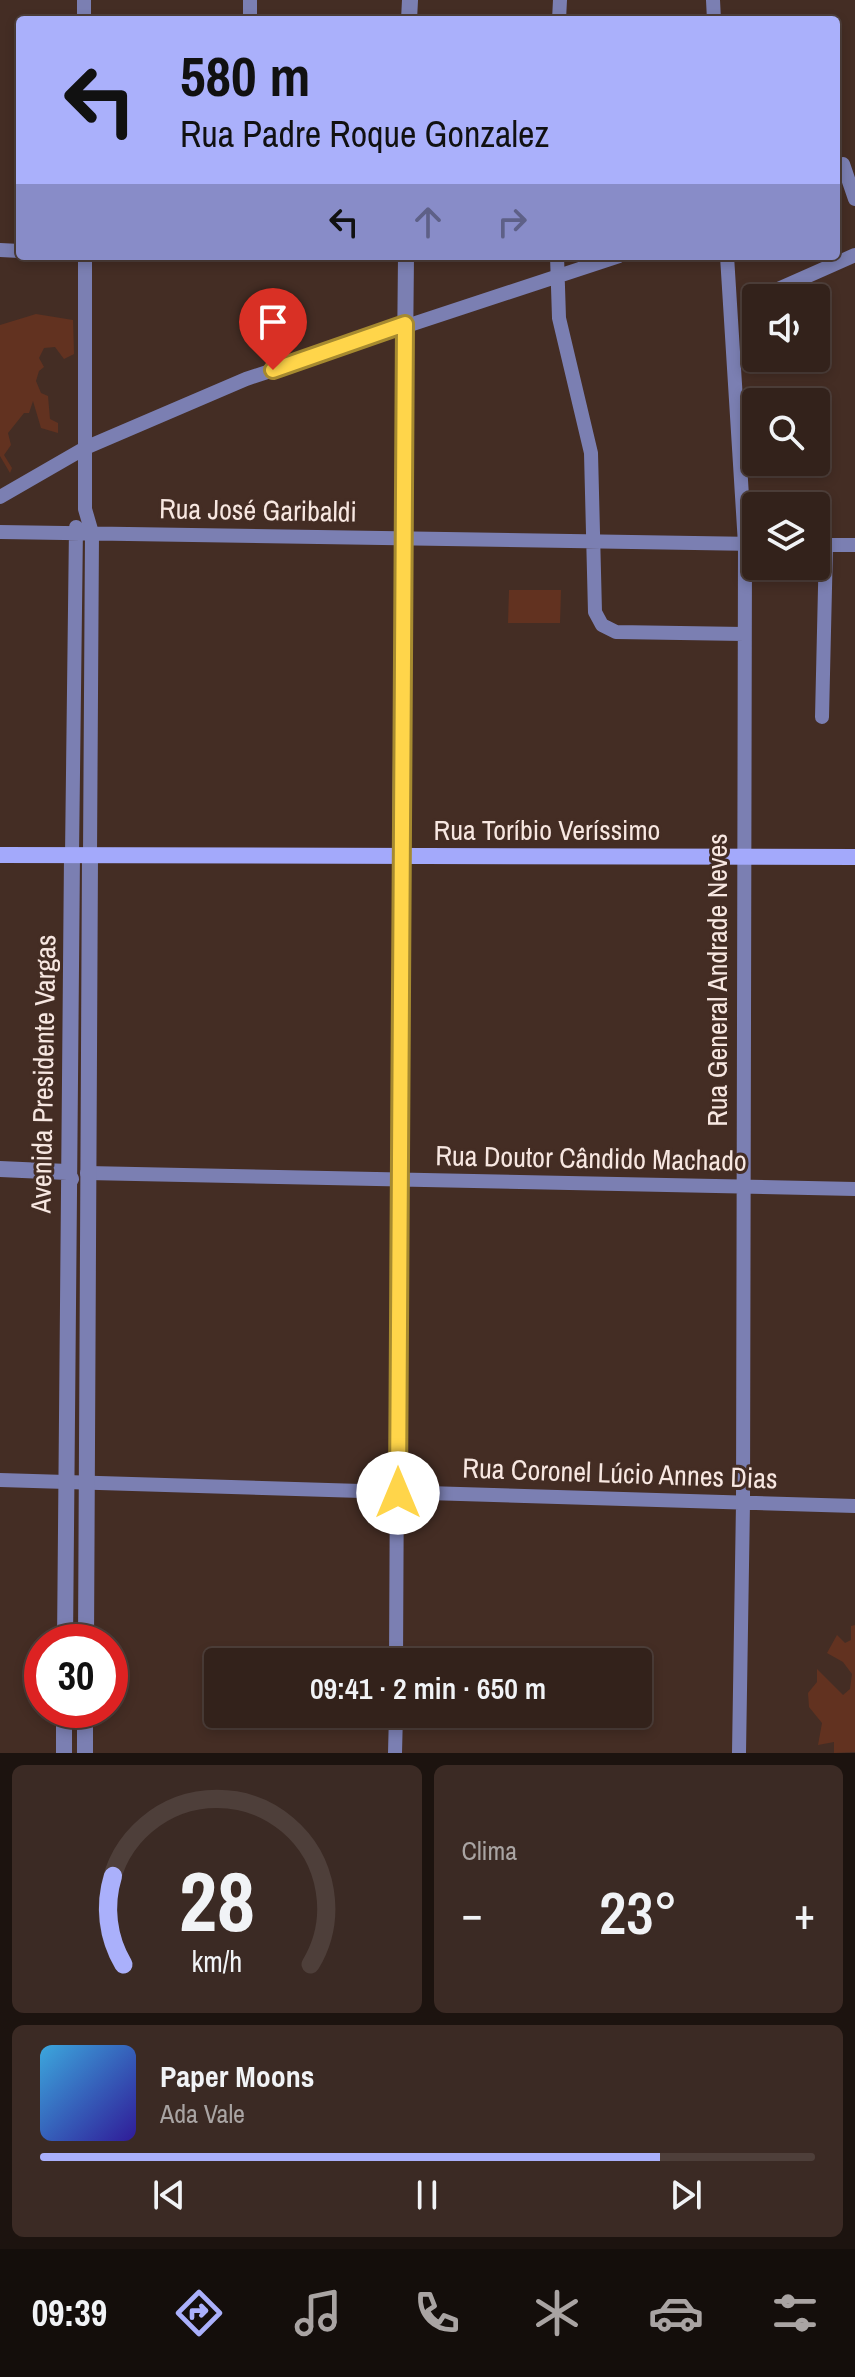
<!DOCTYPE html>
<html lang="pt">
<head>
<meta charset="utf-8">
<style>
	body { margin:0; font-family:"Archivo Narrow",sans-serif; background:#3b2a24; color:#f1f3f6; height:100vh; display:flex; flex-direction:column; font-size:30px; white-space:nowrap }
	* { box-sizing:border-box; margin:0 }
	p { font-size:26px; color:#a9a4a3 }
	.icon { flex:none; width:44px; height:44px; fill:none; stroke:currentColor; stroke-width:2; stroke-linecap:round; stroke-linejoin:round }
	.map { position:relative; height:1753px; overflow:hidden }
	.details { display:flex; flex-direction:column; gap:12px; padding:12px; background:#1c130f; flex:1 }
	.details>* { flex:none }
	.top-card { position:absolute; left:16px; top:16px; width:824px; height:244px; border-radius:8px; box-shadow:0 4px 12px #0003,0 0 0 2px #4e3f3a; background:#aab0fb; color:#111; overflow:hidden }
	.tools { position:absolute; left:742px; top:284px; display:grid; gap:16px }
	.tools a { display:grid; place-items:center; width:88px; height:88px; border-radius:8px; background:#33221b; box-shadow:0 4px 12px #0003,0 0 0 2px #4e3f3a; font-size:40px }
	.speed { position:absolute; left:24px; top:1624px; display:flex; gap:16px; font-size:40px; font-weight:700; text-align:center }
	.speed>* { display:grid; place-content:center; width:104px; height:104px; border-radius:50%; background:#33221b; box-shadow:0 4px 12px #0003,0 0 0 2px #4e3f3a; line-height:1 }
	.speed .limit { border:12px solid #d22; background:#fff; color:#111 }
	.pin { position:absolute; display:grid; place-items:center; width:68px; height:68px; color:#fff; margin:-82px -34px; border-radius:50% 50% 50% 0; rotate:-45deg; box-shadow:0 0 8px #0007 }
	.pin .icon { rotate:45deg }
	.me { position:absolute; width:88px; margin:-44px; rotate:0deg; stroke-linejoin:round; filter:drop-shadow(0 0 6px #0008) }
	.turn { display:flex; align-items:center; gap:28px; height:168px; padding:0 32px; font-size:36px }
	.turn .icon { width:104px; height:104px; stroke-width:2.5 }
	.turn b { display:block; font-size:56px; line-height:68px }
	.lanes { display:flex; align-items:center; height:76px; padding:0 32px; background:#0003; justify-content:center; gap:40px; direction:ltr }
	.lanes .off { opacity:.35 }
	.big { font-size:60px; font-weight:600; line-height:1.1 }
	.details .tile { flex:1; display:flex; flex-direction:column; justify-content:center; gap:12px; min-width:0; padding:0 28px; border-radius:12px; background:#3b2a24 }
	.details .dial { align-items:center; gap:0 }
	.dial svg { height:208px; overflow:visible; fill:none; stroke:#4e3f3a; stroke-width:7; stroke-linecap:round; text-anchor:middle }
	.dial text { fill:#f1f3f6; stroke:none }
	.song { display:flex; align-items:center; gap:24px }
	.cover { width:96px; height:96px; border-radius:12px; background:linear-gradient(135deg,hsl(200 70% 55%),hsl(250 70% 35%)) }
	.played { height:8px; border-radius:4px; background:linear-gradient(90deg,#aab0fb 80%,#4e3f3a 80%) }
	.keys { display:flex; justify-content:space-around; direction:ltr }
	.heat { display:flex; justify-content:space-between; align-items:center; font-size:44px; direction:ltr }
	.details .tiles { flex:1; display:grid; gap:12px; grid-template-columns:1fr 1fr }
	.tile:last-child { grid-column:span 2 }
	.trip { position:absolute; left:204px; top:1648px; width:448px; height:80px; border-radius:8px; background:#33221b; box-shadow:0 4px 12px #0003,0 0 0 2px #4e3f3a; font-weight:600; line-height:80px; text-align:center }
	.dock { display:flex; height:128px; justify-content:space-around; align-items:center; background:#140e0b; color:#a9a4a3 }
	.dock .icon { width:56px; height:56px }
	.dock .active { color:#aab0fb }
	.dock b { font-size:36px; color:#f1f3f6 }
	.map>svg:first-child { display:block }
</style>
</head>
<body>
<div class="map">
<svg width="855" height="1753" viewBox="0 0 855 1753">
	<rect width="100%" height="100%" fill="#442d24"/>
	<path fill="#623220" d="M 36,314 L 73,320 L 74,354 L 64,359 L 55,347 L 44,348 L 39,358 L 44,367 L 39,371 L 36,381 L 41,393 L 48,396 L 50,419 L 58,423 L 58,433 L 41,428 L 33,401 L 29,413 L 24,413 L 8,433 L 11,445 L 4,455 L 12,468 L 10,473 L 0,456 L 0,325 Z
		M 509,590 L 561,590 L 560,623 L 508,623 Z
		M 855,1625 L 855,1752 L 834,1753 L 834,1742 L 818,1745 L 822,1723 L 809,1707 L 808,1693 L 817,1682 L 817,1669 L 843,1695 L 850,1689 L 852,1674 L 843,1662 L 827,1653 L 837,1635 L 845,1643 L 851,1640 L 851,1626 Z"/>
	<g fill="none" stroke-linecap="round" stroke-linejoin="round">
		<path stroke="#7b7fb2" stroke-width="14" d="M 84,0 L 84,20
			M 713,0 L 714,20
			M 250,20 L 250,0
			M 559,20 L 560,0
			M 843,164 L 855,199
			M 0,250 L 20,251
			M 85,256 L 85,509 L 92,533 L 90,855
			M 557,256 L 559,318 L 591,453 L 595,612 L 602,625 L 616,632 L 744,634
			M 727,256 L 745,544 L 743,1503 L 739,1753
			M 758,298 L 855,255
			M 0,497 L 85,448 L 246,379 L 619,256
			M 0,532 L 756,544
			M 816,545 L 855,545
			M 822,717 L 826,545
			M 72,855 L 76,527
			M 87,1173 L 855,1189
			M 0,1480 L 855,1506
			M 396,1662 L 400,856
			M 395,1753 L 396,1714"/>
		<path stroke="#7b7fb2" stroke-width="16" d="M 409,20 L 410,0
			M 400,856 L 406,256
			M 0,1169 L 67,1172 L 71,1179
			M 65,1642 L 72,855
			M 86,1642 L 90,855
			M 64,1753 L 64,1710
			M 85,1753 L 85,1710"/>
		<path stroke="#a3a9fb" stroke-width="16" d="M 0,855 L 855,857"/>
	</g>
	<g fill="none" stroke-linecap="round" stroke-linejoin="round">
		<g stroke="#a68a30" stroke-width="20">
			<path id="route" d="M 273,370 L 405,324 L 398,1493"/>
		</g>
		<use href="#route" stroke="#ffd54a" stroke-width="14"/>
	</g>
	<g text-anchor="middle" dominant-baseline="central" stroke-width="6" stroke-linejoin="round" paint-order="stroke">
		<g font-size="28" fill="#f7e7e1" stroke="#442d24">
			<text transform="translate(258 510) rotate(1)">Rua José Garibaldi</text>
			<text x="547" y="830">Rua Toríbio Veríssimo</text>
			<text transform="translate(717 980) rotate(-90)">Rua General Andrade Neves</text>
			<text transform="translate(43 1074) rotate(-89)">Avenida Presidente Vargas</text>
			<text transform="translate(591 1158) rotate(1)">Rua Doutor Cândido Machado</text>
			<text transform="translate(620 1473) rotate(2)">Rua Coronel Lúcio Annes Dias</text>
		</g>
	</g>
</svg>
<div class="tools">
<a><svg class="icon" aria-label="sound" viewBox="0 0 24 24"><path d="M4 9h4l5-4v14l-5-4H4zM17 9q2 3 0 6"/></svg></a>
<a><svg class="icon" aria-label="search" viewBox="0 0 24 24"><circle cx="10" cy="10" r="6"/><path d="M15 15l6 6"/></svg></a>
<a><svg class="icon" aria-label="layers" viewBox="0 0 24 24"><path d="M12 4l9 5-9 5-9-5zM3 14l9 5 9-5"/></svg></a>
</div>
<div class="speed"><div class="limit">30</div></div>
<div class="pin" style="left:273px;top:370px;background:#d93025"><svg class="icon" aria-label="arrive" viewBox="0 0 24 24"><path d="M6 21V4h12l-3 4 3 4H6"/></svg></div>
<svg class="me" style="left:398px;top:1493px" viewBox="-20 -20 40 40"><circle r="19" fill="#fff"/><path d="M0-13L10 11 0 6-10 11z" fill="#ffd54a"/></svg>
<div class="trip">09:41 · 2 min · 650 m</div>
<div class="top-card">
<div class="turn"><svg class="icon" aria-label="left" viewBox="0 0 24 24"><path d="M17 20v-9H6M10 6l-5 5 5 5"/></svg><div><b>580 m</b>Rua Padre Roque Gonzalez</div></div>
<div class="lanes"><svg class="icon" aria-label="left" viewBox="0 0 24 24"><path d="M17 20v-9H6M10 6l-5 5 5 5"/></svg><svg class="icon off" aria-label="ahead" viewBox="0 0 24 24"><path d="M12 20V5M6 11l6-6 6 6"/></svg><svg class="icon off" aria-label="right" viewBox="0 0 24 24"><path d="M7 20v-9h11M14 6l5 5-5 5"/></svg></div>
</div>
</div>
<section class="details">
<div class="tiles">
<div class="tile dial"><svg viewBox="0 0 100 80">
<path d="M14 69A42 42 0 1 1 86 69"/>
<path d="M14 69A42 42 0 0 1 10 35" stroke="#aab0fb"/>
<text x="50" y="56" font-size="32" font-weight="700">28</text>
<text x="50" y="72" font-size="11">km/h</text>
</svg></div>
<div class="tile"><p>Clima</p>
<div class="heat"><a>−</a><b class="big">23°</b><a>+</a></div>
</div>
<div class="tile">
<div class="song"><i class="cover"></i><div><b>Paper Moons</b><p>Ada Vale</p></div></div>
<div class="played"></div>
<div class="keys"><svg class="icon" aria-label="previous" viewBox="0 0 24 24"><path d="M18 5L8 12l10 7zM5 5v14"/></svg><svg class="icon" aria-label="pause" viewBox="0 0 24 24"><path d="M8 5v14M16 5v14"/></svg><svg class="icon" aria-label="next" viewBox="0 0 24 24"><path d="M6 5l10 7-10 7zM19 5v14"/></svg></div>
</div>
</div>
</section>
<nav class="dock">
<b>09:39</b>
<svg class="icon active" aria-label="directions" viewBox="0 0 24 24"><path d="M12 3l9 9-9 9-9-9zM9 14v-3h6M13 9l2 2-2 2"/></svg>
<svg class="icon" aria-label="music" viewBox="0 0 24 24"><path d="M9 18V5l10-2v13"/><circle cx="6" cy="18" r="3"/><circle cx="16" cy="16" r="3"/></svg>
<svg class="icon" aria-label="phone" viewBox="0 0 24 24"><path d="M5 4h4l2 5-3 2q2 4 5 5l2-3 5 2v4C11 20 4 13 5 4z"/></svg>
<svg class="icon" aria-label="climate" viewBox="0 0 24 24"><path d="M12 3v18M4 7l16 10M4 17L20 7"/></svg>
<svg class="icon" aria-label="car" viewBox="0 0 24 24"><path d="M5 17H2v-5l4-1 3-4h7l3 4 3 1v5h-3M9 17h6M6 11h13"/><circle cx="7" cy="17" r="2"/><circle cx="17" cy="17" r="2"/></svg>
<svg class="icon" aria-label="filters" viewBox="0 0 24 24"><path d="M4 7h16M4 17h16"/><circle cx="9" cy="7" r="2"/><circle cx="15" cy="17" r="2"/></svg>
</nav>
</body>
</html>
